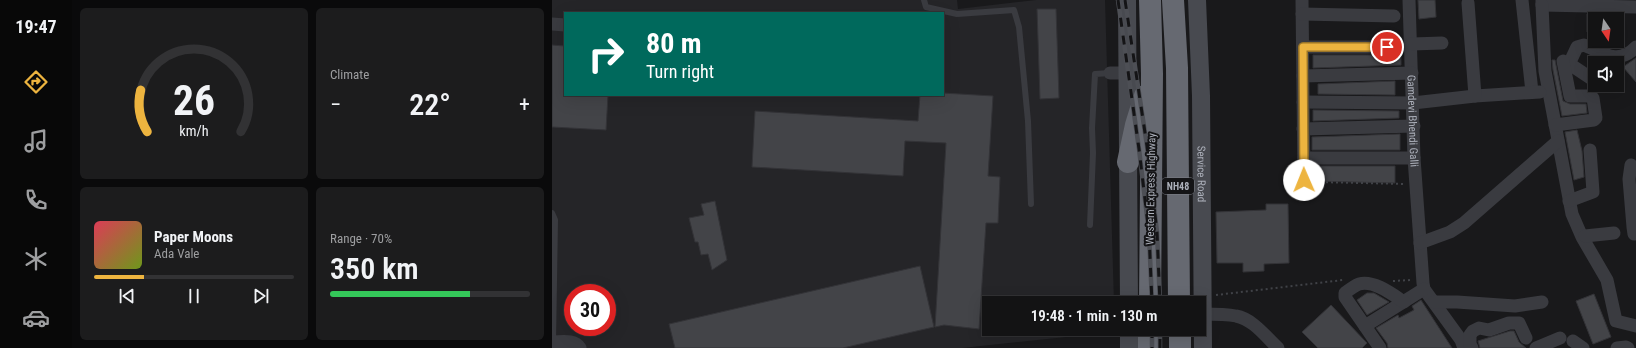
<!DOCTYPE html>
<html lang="en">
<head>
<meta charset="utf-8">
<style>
	body { margin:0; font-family:"Roboto Condensed",sans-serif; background:#1c1c1d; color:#f1f3f6; height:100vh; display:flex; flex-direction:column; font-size:15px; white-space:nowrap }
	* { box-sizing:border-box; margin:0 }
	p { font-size:13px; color:#9d9ea0 }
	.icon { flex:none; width:22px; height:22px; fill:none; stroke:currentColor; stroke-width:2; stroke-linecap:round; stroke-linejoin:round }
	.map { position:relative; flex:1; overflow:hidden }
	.sheet { display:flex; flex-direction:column; gap:8px; padding:8px; background:#0a0a0b; width:480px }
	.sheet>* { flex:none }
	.banner { position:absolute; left:12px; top:12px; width:380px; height:84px; border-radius:0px; box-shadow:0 4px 16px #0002,0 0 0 1px #323234; background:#00695c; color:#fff; overflow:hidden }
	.needle { width:26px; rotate:167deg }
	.buttons { position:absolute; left:1036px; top:12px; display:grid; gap:8px }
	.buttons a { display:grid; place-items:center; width:36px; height:36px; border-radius:0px; background:#131314; box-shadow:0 4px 16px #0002,0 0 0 1px #323234; font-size:20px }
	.speed { position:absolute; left:12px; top:284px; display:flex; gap:8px; font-size:20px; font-weight:700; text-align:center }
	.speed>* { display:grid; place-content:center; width:52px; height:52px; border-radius:50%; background:#131314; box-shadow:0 4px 16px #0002,0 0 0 1px #323234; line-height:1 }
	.speed .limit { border:6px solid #d22; background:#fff; color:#111 }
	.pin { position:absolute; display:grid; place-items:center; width:34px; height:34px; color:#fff; margin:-17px; border:2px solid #fff; border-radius:50%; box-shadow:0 1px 4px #0007 }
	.me { position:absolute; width:44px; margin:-22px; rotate:359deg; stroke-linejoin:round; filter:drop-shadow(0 0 3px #0008) }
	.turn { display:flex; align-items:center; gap:14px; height:84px; padding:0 16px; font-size:18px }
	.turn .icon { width:52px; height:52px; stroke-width:2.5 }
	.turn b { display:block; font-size:28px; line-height:34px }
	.big { font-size:30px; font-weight:600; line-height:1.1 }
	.sheet .tile { flex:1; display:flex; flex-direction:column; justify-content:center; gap:6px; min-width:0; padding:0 14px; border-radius:6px; background:#1c1c1d }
	.sheet .dial { align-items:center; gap:0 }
	.dial svg { height:104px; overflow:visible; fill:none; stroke:#323234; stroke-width:7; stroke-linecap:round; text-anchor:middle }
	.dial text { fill:#f1f3f6; stroke:none }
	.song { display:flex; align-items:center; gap:12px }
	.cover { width:48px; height:48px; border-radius:6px; background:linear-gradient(135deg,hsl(350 70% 55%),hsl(80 70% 35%)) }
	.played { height:4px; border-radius:2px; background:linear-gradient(90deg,#edb43f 25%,#323234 25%) }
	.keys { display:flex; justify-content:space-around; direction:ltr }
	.heat { display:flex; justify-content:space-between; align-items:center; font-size:22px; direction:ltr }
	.charge { height:6px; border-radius:3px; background:linear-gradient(90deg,#34c759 70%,#323234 0) }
	.sheet .tiles { flex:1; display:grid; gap:8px; grid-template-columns:repeat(2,1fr) }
	.trip { position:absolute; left:430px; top:296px; width:224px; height:40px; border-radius:0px; background:#131314; box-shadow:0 4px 16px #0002,0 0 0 1px #323234; font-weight:600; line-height:40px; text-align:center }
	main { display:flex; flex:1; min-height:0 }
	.tabs { display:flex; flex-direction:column; width:72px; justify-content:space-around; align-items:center; background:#080808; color:#9d9ea0 }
	.tabs .icon { width:28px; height:28px }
	.tabs .selected { color:#edb43f }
	.tabs b { font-size:18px; color:#f1f3f6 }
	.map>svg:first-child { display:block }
</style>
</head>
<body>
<main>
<nav class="tabs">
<b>19:47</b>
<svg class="icon selected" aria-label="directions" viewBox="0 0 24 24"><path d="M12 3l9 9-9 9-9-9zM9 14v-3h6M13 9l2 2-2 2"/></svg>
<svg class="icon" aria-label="music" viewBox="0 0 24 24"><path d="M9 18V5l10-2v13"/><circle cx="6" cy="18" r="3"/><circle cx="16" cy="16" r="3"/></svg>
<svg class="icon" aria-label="phone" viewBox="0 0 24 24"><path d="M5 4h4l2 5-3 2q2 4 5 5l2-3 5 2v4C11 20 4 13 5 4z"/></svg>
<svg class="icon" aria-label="climate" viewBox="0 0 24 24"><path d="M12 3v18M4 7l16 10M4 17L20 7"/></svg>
<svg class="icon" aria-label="car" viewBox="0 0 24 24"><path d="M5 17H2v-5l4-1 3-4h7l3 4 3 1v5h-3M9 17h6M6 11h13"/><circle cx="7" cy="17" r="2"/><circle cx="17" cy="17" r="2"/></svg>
</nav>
<section class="sheet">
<div class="tiles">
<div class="tile dial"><svg viewBox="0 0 100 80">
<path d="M14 69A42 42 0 1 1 86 69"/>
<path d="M14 69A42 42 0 0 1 9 37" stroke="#edb43f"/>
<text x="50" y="56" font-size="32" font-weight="700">26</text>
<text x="50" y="72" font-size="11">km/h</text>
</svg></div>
<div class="tile"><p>Climate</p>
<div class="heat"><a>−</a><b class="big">22°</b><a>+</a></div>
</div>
<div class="tile">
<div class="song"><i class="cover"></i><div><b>Paper Moons</b><p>Ada Vale</p></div></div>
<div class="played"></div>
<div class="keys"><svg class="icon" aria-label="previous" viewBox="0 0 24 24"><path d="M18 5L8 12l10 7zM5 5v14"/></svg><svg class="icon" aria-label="pause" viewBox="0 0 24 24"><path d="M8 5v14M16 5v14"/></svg><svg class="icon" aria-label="next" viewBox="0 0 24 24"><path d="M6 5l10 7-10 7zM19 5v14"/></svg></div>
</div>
<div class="tile"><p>Range · 70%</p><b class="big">350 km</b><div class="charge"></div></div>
</div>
</section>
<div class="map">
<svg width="1084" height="348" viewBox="0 0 1084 348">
	<rect width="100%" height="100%" fill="#19191b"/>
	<path fill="#252528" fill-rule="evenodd" d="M 0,0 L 405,0 L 406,9 L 484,0 L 553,0 L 562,303 L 437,303 L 437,329 L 562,329 L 562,332 L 410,348 L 0,348 ZM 13,13 L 391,13 L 391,95 L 13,95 ZM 21,293 L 55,293 L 55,327 L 21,327 Z"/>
	<path fill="#434448" stroke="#333337" d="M 866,0 L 883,0 L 884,17 L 867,19 Z
		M 485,9 L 504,9 L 507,98 L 488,99 Z
		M 1035,14 L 1061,15 L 1061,19 L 1043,19 L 1043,31 L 1035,32 Z
		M 0,45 L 13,46 L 13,95 L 56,95 L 54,130 L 0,127 Z
		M 761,55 L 849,55 L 849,65 L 761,68 Z
		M 1084,58 L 1084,82 L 1071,67 Z
		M 1000,60 L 1003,60 L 1011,101 L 1018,104 L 1034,104 L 1035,113 L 1010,116 L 1001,70 Z
		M 843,81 L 843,95 L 766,94 L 766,84 Z
		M 391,93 L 441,96 L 436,176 L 448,177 L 446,223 L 434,223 L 427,329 L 392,325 L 383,327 L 394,143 L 353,141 L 351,176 L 200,167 L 203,111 L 366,121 L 368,95 L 391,95 Z
		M 761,110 L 847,111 L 847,118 L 761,121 Z
		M 1025,130 L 1030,151 L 1032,177 L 1022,180 L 1013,132 Z
		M 848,134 L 848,150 L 760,150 L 760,137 Z
		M 760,166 L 843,166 L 843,183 L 760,181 Z
		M 163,201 L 175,260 L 160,270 L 156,254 L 149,255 L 146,242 L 143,242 L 137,218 L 152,215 L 149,204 Z
		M 714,204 L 736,204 L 737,263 L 712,264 L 712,271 L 691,272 L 691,263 L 665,263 L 664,212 L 714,210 Z
		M 368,266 L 382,327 L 291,348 L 123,348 L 117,324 Z
		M 815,293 L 822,293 L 837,302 L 815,315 L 805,300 Z
		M 1042,294 L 1059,337 L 1041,344 L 1024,301 Z
		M 869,300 L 900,348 L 836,348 L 835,343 L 824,328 L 846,315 L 847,318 L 862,310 L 860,306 Z
		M 779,305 L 814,342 L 815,343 L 810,348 L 766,348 L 750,332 Z
		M 958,331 L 962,331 L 967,342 L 974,348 L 928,348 L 926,341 Z"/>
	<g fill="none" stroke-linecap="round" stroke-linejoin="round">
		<path stroke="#404247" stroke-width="2" stroke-dasharray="2 3" stroke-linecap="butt" d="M 764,182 L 853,184
			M 841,281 L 859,280
			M 664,295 L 791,280"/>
		<path stroke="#3a3b40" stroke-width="6" d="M 372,0 L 374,7 L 405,14 L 462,10 L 467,27 L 476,121 L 479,204
			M 0,213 L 3,220 L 1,342
			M 538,225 L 541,153 L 540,128 L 543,74 L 558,73"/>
		<g stroke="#3a3b40" stroke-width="13">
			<path d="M 750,0 L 752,180"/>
			<path id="s1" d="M 857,0 L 862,158 L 871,283 L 872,289 L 909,340 L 912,348"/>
			<path d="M 970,0 L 980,92"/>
			<path d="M 990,0 L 990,5 L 1084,7"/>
			<path d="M 990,5 L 993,71 L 1020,214 L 1030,237 L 1055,280 L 1064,321 L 1084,326"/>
			<path d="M 750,14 L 842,16"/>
			<path d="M 0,24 L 13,25"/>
			<path d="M 860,44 L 890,43"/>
			<path d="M 751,47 L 849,47"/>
			<path d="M 558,73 L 575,73"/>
			<path d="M 751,76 L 860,73"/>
			<path d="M 1043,81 L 1019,65 L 1018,62 L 1025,47 L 1032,45 C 1051,53 1066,66 1084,47"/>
			<path d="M 923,96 L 988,92"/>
			<path d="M 751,102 L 861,103 L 923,96 L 916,3"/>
			<path d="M 1003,125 L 1042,120 L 1044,118 L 1041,98 L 1039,96 L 1018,96 L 1011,61"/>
			<path d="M 751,129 L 862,126"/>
			<path d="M 752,158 L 862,158"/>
			<path d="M 1079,165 L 1077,179 L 1081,227 L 1082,234 L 1084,233"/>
			<path d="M 1017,201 L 1041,192 L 1038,150"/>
			<path d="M 1033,236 L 1062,233"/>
			<path d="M 868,243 L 898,232 L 912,223 L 1006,141"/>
			<path d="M 882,302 L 905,302 L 963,306 L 990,302"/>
			<path d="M 650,314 C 661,314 674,314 684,316 C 701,319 714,337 726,348"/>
			<path d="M 813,326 L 872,289"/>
			<path d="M 1021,341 L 1031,348"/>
			<path d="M 0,342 C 9,342 23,339 28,348"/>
			<path d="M 828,348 L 793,297 L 793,293 C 797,290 802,286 807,284 C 822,280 840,294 852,302"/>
			<path d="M 920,348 L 918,344 L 918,335 L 921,331 L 927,328 L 937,330 L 957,323 L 967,323 L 974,338"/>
			<path d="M 984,348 L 1008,338"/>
			<path d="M 1065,348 L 1074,347 L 1076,348"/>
		</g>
		<g stroke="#484a50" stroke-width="18">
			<path d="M 575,0 L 577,303"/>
			<path id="s2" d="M 645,0 L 649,96 L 651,348"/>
			<path d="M 577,329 L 577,348"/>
		</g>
		<path stroke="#666971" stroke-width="22" d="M 621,0 L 625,68 L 627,303
			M 576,162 L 584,125 L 593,96
			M 598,303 L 600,74 L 598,0
			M 628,329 L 628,348
			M 597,348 L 597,329"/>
		<g stroke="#4d4f55" stroke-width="4.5">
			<path id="rail" d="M 566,0 L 587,149 L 597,233 L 600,303
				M 573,0 L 595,146 L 605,232 L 608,303
				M 600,329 L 600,348
				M 608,348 L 608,329"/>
		</g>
		<use href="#rail" stroke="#141416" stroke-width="3" stroke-dasharray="9" stroke-linecap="butt"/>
	</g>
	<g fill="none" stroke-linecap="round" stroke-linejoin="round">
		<g stroke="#9a7529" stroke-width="10">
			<path id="route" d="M 752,180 L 751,47 L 835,47"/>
		</g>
		<use href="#route" stroke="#edb43f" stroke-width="7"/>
	</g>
	<g text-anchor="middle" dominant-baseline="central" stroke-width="4" stroke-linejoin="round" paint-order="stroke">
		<rect fill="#141416" stroke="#7e8189" stroke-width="1" x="610" y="178" width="32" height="16" rx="3"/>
		<g font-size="10" font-weight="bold" fill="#acb0ba">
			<text x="626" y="186">NH48</text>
		</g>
		<g font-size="11" fill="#acb0ba" stroke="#141416">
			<text stroke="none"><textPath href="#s1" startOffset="121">Gamdevi Bhendi Galli</textPath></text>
			<text stroke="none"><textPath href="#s2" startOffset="174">Service Road</textPath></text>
			<text transform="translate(599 189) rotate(-89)">Western Express Highway</text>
		</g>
	</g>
</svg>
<div class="buttons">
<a><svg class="needle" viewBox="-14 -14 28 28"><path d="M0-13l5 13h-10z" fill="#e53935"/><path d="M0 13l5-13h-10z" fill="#9d9ea0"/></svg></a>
<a><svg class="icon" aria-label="sound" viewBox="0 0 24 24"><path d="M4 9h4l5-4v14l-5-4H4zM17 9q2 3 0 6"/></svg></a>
</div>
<div class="speed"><div class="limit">30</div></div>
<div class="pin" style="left:835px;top:47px;background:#d93025"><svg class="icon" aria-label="arrive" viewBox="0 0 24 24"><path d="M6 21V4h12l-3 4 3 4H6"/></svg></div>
<svg class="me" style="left:752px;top:180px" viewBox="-20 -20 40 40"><circle r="19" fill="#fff"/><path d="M0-13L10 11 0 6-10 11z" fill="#edb43f"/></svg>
<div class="trip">19:48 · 1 min · 130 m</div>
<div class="banner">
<div class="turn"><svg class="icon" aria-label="right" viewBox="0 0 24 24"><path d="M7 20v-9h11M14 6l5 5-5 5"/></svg><div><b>80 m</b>Turn right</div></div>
</div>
</div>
</main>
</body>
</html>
